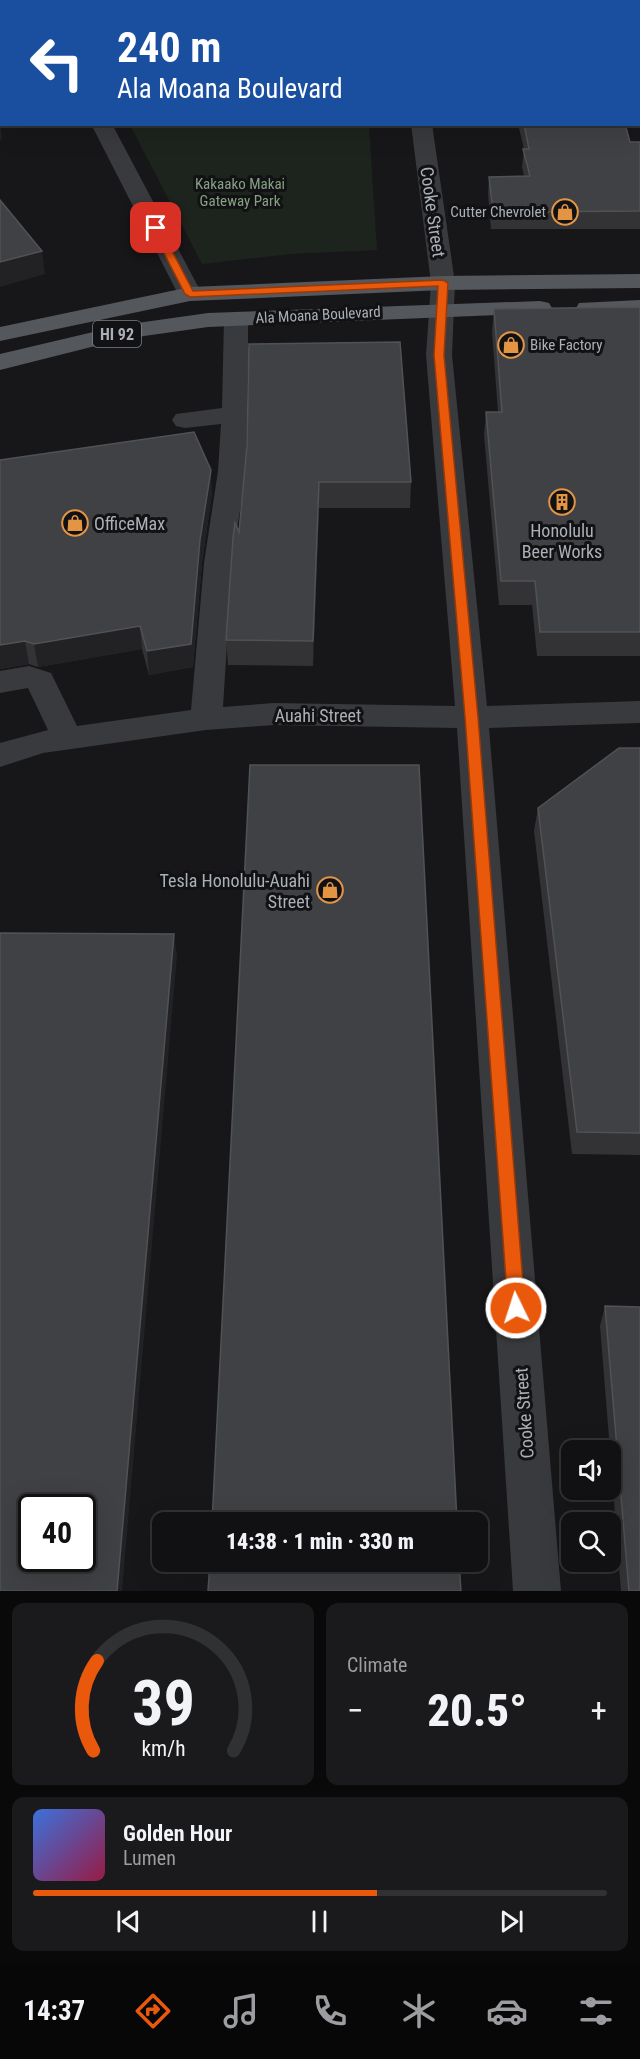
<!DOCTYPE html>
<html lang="en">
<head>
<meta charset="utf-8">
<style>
	body { margin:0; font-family:"Roboto Condensed",sans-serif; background:#1a1a1c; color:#f1f3f6; height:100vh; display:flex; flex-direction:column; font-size:22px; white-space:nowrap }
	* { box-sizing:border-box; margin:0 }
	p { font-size:20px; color:#9c9da0 }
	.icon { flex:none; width:33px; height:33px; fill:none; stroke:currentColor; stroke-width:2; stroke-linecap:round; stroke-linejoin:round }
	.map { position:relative; height:1591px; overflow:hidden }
	.drawer { display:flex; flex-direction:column; gap:12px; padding:12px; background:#09090a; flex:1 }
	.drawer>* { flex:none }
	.banner { position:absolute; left:0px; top:0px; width:640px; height:126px; box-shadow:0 6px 24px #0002,0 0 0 2px #303133; background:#1a4fa0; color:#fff; overflow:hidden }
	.controls { position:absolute; left:561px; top:1440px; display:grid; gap:12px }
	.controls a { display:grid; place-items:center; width:60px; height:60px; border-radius:12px; background:#111113; box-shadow:0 6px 24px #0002,0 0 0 2px #303133; font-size:30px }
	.speed { position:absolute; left:18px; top:1494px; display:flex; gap:12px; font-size:30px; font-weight:700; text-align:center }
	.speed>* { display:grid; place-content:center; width:78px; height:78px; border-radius:50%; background:#111113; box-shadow:0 6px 24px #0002,0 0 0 2px #303133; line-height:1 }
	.speed .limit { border:3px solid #111; border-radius:9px; background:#fff; color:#111 }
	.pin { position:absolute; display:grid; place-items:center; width:51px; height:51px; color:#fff; margin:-26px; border-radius:12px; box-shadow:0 3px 9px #0006 }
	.me { position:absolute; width:66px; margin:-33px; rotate:356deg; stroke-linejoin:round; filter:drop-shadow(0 0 4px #0008) }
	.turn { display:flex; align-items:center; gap:21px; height:126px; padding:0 18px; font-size:27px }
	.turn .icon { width:78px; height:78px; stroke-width:2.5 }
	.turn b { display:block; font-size:42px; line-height:51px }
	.big { font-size:45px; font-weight:800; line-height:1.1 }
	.drawer .card { flex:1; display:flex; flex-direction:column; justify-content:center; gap:9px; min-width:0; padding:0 21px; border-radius:12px; background:#1a1a1c }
	.drawer .dial { align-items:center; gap:0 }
	.dial svg { height:156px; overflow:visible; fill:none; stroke:#303133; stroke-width:7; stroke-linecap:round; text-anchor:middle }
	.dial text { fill:#f1f3f6; stroke:none }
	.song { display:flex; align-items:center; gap:18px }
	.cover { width:72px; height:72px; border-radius:9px; background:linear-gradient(135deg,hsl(220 70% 55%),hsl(340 70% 35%)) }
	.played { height:6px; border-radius:3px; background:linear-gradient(90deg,#ea580c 60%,#303133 60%) }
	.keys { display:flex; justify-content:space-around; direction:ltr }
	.heat { display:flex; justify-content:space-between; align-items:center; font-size:33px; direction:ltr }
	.drawer .tiles { flex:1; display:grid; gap:12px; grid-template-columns:1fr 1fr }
	.card:last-child { grid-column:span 2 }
	.trip { position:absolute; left:152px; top:1512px; width:336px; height:60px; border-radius:12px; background:#111113; box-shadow:0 6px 24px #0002,0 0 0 2px #303133; font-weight:800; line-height:60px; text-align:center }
	.tab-bar { display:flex; height:96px; justify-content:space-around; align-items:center; background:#070708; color:#9c9da0 }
	.tab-bar .icon { width:42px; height:42px }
	.tab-bar .active { color:#ea580c }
	.tab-bar b { font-size:27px; color:#f1f3f6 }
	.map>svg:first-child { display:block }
</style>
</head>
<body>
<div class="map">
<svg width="640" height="1591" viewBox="0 0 640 1591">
	<rect width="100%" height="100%" fill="#171719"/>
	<path fill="#1d231d" d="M 124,0 L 357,0 L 357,1 L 107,1 Z
		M 130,125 L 369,125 L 377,250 L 291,254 L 202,264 Z"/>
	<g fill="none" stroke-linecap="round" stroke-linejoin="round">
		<path fill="#383a3d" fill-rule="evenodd" d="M 12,0 L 37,0 L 11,2 Z
			M 394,0 L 412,0 L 412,2 L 394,2 Z
			M 91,124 L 112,124 L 202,294 L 199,299 L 190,301 L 181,299 L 178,294 Z
			M 411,124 L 432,124 L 455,283 L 452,355 L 487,706 L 640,701 L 640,723 L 489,728 L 561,1591 L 513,1591 L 457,728 L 274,725 L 206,730 L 43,753 L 0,767 L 0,743 L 48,730 L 28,688 L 0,693 L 0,671 L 29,666 L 51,673 L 77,726 L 191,710 L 204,563 L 218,471 L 221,424 L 185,428 L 176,426 L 172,420 L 176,414 L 222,408 L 224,319 L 227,314 L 236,312 L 245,314 L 248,319 L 248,349 L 294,347 L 303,350 L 307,355 L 303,360 L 248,364 L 246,471 L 232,563 L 223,707 L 274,703 L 455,706 L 426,355 L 431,283 Z"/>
		<path fill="#54575c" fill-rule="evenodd" d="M 640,274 L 640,288 L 443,290 L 190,301 L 0,341 L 0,327 L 190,287 L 443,276 Z
			M 640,300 L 640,314 L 579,313 L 576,308 L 579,303 Z
			M 540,301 L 549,303 L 552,308 L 549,313 L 208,327 L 123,339 L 0,370 L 0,354 L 123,325 L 208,313 Z"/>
	</g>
	<path fill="#333336" d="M 640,1 L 640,50 L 639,50 L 639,2 Z
		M 518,124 L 625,124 L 630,142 L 640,142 L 640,229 L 491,229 L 488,194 L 489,177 L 524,176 L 522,167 L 524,149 Z
		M 640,307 L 640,656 L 537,656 L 532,605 L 499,605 L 484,435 L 486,412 L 498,412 L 492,332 L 494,309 Z
		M 247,446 L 411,482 L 410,508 L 319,508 L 313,666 L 228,665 L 226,640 L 239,532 Z
		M 0,460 L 212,493 L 202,563 L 193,667 L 149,675 L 142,649 L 38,667 L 29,664 L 0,669 Z
		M 640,748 L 640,1155 L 572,1154 L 534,831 L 538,808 Z
		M 605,1306 L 640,1591 L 621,1591 L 610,1450 L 600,1326 Z"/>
	<path fill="#222224" d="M 0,123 L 2,139 L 0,140 Z
		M 42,251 L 45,274 L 0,287 L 0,262 Z
		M 211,470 L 212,493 L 202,563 L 193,667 L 149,675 L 147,651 L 200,540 Z
		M 319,482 L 319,508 L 313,666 L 313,641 Z
		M 140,626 L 142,649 L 38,667 L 34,644 Z
		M 25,641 L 29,664 L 0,669 L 0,645 Z
		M 174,934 L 177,956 L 122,1591 L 117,1591 Z"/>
	<path fill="#404144" stroke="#505256" stroke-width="1.5" fill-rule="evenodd" d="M 640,1 L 640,34 L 639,34 L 639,2 L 602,2 Z
		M 524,124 L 625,124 L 630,142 L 640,142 L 640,211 L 493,212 L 489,177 L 530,176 L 523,149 L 529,149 Z
		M 0,200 L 42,251 L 0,262 Z
		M 640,307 L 640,632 L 540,632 L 535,581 L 501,581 L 486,412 L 502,412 L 494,309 Z
		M 400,342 L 411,482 L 319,482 L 313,641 L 226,640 L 233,538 L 235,523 L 239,532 L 247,446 L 249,344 Z
		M 194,432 L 211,470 L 200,540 L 191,644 L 147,651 L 140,626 L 34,644 L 25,641 L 0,645 L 0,460 Z
		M 619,748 L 640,748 L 640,1133 L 577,1132 L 538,808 Z
		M 250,765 L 419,765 L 457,1522 L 212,1522 Z
		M 0,933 L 174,934 L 117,1591 L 0,1591 ZM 32,1508 L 82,1508 L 82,1558 L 32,1558 Z
		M 605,1306 L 640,1307 L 640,1591 L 629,1591 Z
		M 210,1562 L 459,1562 L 461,1591 L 208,1591 Z"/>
	<path fill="#ea580c" stroke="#983908" stroke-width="1.5" d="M 156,225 L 160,228 L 193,291 L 443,280 L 448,283 L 444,355 L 478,717 L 525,1308 L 522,1314 L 516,1316 L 510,1314 L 508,1308 L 465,717 L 434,355 L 438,286 L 190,297 L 185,294 L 151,228 Z"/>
	<defs>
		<g id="shop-ring" transform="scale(1.35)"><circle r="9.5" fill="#121214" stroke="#e39544" stroke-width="1.5"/><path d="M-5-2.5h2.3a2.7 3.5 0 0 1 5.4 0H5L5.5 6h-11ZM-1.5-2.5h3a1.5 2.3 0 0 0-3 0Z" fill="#e39544"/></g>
		<g id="building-ring" transform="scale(1.35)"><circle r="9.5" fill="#121214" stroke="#e39544" stroke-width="1.5"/><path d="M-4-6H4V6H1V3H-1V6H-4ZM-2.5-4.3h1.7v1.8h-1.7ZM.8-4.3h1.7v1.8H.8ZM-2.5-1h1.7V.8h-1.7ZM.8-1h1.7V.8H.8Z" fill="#e39544"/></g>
	</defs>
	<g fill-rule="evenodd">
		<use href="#shop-ring" x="565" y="212"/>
		<use href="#shop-ring" x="511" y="345"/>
		<use href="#building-ring" x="562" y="502"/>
		<use href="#shop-ring" x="75" y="523"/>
		<use href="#shop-ring" x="330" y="890"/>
	</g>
	<g text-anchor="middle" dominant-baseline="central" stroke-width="6" stroke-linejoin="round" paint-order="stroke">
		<g font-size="15" fill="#85a183" stroke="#121214">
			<text x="240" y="184">Kakaako Makai<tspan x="240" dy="17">Gateway Park</tspan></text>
		</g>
		<g font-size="15" fill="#aab0b7" stroke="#121214" text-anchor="end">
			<text x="546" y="212">Cutter Chevrolet</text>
			<text x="530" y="345" text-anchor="start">Bike Factory</text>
		</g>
		<g font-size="15" fill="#aab0b7" stroke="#121214">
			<text transform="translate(318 315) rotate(-3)">Ala Moana Boulevard</text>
		</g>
		<rect fill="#121214" stroke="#7c8186" stroke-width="1.5" x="93" y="321" width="48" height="26" rx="4.5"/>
		<g font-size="16" font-weight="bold" fill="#aab0b7">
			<text x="117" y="334">HI 92</text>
		</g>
		<g font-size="18" fill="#aab0b7" stroke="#121214">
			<text transform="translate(433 212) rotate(82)">Cooke Street</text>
			<text x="318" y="715">Auahi Street</text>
			<text transform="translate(524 1413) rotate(-94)">Cooke Street</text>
		</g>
		<g font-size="18" fill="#aab0b7" stroke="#121214" text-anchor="start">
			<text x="94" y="523">OfficeMax</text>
			<text x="562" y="530" text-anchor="middle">Honolulu<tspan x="562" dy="21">Beer Works</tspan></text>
			<text x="310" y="880" text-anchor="end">Tesla Honolulu-Auahi<tspan x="310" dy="21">Street</tspan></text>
		</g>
	</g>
</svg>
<div class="controls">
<a><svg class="icon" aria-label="sound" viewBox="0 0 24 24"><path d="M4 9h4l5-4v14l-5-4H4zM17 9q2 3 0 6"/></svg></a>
<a><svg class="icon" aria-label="search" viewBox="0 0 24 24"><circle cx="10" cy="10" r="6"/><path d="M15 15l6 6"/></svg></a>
</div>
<div class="speed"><div class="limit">40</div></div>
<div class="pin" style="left:156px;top:228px;background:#d93025"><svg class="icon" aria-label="arrive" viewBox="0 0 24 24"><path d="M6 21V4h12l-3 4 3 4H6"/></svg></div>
<svg class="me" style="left:516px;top:1308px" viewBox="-20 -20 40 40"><circle r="17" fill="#ea580c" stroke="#fff" stroke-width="3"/><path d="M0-11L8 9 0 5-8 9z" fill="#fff"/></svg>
<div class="trip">14:38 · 1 min · 330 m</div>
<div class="banner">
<div class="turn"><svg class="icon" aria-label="left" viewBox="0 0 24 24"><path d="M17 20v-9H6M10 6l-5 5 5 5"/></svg><div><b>240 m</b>Ala Moana Boulevard</div></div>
</div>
</div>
<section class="drawer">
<div class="tiles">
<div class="card dial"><svg viewBox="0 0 100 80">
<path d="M14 69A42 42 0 1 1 86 69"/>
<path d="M14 69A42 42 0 0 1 16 23" stroke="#ea580c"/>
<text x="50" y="56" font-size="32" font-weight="700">39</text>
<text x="50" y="72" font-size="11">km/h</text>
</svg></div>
<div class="card"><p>Climate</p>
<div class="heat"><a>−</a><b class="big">20.5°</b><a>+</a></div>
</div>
<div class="card">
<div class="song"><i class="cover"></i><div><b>Golden Hour</b><p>Lumen</p></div></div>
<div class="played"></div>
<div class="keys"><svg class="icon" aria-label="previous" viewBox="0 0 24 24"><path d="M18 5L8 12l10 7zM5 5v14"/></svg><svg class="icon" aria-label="pause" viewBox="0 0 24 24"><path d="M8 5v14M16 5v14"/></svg><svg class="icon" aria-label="next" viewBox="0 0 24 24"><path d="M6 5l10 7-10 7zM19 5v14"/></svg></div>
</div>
</div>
</section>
<nav class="tab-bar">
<b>14:37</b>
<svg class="icon active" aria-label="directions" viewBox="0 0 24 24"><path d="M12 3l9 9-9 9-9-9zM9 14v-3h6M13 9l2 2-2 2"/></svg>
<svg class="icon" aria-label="music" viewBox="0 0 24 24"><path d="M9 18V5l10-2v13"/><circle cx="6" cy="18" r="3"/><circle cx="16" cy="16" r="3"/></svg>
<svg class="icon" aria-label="phone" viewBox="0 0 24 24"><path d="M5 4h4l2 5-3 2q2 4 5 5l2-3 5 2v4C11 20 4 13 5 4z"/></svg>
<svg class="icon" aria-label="climate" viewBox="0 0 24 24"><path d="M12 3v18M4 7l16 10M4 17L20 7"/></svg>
<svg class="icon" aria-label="car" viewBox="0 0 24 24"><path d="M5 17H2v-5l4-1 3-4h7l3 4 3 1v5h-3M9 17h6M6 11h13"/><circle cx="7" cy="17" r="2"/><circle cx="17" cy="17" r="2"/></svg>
<svg class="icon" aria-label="filters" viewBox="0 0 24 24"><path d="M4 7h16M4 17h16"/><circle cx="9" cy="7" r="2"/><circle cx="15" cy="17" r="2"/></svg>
</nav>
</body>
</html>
